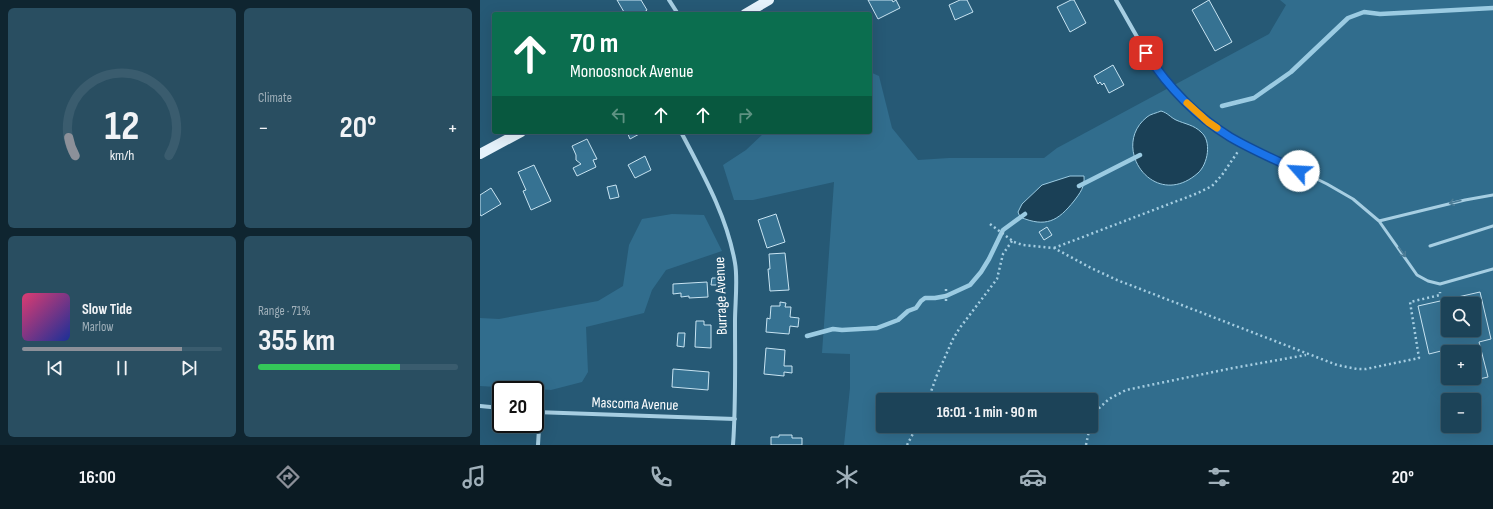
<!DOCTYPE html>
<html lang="en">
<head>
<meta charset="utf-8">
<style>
	body { margin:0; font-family:"Sofia Sans Condensed",sans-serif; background:#294e61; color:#f1f3f6; height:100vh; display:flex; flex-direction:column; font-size:15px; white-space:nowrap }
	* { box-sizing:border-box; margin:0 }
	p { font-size:13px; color:#a0b0ba }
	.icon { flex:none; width:22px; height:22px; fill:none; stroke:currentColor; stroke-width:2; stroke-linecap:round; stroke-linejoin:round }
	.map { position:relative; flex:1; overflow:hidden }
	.side { display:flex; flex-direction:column; gap:8px; padding:8px; background:#0f2530; width:480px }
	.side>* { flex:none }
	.hud { position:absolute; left:12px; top:12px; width:380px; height:122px; border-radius:4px; box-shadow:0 4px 16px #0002,0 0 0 1px #3a5c6e; background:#0b6e4f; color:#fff; overflow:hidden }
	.fabs { position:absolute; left:961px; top:297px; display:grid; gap:8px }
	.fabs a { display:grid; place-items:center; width:40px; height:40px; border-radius:4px; background:#1c4358; box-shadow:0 4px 16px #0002,0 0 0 1px #3a5c6e; font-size:20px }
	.speed { position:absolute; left:12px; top:381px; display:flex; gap:8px; font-size:20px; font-weight:700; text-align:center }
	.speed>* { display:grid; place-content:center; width:52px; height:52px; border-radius:50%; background:#1c4358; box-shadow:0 4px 16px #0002,0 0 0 1px #3a5c6e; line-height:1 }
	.speed .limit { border:2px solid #111; border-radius:6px; background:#fff; color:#111 }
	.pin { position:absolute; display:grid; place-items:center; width:34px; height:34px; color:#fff; margin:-17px; border-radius:8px; box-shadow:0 2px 6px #0006 }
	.me { position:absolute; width:44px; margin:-22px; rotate:296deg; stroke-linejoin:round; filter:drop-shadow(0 0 3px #0008) }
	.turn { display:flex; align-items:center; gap:14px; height:84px; padding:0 12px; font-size:18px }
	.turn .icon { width:52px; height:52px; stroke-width:2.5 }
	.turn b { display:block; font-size:28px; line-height:34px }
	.lanes { display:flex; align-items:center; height:38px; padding:0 12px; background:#0003; justify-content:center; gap:20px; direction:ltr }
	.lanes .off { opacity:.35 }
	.big { font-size:30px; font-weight:700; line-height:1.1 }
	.side .widget { flex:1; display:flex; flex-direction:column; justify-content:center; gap:6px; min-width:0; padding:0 14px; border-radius:6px; background:#294e61 }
	.side .dial { align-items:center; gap:0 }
	.dial svg { height:104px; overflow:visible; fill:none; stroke:#3a5c6e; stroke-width:7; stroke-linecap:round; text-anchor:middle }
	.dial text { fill:#f1f3f6; stroke:none }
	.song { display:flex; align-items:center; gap:12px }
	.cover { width:48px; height:48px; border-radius:6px; background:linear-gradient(135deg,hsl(340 70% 55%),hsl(230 70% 35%)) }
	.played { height:4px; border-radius:2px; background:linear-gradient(90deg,#8c9099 80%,#3a5c6e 80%) }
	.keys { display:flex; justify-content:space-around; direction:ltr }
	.heat { display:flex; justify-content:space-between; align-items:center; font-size:22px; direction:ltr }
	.charge { height:6px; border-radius:3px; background:linear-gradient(90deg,#34c759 71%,#3a5c6e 0) }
	.side .tiles { flex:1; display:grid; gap:8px; grid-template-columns:repeat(2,1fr) }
	.trip { position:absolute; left:396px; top:393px; width:222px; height:40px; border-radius:4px; background:#1c4358; box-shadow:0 4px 16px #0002,0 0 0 1px #3a5c6e; font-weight:700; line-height:40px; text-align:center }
	.tab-bar { display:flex; height:64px; justify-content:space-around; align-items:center; background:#0b1b23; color:#a0b0ba }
	.tab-bar .icon { width:28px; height:28px }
	.tab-bar .active { color:#8c9099 }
	.tab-bar b { font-size:18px; color:#f1f3f6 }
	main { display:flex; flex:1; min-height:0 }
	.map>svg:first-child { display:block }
</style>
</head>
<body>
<main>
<section class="side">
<div class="tiles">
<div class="widget dial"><svg viewBox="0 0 100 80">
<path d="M14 69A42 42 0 1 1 86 69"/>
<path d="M14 69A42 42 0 0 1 9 55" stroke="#8c9099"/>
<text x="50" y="56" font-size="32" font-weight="700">12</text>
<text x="50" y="72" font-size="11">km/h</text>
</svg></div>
<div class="widget"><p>Climate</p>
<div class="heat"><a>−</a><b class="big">20°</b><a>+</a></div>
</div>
<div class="widget">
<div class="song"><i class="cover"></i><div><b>Slow Tide</b><p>Marlow</p></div></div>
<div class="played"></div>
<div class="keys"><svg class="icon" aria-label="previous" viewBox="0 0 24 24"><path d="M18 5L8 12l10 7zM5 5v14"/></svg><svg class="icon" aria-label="pause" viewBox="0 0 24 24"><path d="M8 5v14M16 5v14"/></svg><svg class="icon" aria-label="next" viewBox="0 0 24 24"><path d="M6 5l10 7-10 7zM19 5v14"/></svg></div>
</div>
<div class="widget"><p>Range · 71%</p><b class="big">355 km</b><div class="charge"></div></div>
</div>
</section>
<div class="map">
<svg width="1013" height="445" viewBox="0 0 1013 445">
	<rect width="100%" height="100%" fill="#265975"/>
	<path fill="#316d8d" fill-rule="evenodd" d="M 800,0 L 1013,0 L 1013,445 L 364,445 L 370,388 L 370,354 L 342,353 L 354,182 L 273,200 L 254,200 L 243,165 L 266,150 L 285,132 L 390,132 L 390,72 L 399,76 L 412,128 L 438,160 L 469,158 L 564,158 L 577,148 L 789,34 L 806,5 ZM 968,304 L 994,304 L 994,330 L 968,330 ZM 968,352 L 994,352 L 994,378 L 968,378 ZM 403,400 L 611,400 L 611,426 L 403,426 ZM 968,400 L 994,400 L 994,426 L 968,426 Z
		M 192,214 L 224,215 L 242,251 L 186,270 L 172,290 L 164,313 L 106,327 L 108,372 L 102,382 L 71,390 L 0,386 L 0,318 L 19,319 L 118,301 L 143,286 L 149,245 L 162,219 Z"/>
	<path fill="#1a4056" stroke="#9bcbe2" d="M 681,111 C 688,113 690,117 696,120 C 705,124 714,125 721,132 C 732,141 728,164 718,173 C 674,212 629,147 667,117 C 670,114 677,113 681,111 Z
		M 590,176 L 604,176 C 605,187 600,193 594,201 C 578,221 566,228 540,217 L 538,212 L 542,204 L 562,185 Z"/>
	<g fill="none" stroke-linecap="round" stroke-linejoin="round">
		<path stroke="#9bcbe2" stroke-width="4.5" d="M 742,106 L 774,98 L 811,72 L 868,18 L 884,12 L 900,14 L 1013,8
			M 599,186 L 660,155
			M 327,336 L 353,329 L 362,330 L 397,328 L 418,320 L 428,311 L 436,308 L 441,301 L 445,298 L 455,298 L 466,296 L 490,285 L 501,272 L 509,259 L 523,230 L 545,214"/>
	</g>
	<path fill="#367292" stroke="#c8e4f2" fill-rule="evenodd" d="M 137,0 L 161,0 L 167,10 L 162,14 L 142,14 L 142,13 L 144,12 Z
		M 388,0 L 412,0 L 413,2 L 416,0 L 420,8 L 398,19 Z
		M 480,0 L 487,0 L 493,12 L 475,20 L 469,5 Z
		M 591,0 L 594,0 L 606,23 L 590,32 L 577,7 Z
		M 729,0 L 752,42 L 735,51 L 712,10 Z
		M 633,65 L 644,85 L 629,93 L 624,83 L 622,85 L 620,82 L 618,84 L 614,76 Z
		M 147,132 L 163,132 L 150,139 Z
		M 107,139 L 117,159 L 113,160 L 116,167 L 97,176 L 93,168 L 101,164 L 96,160 L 96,155 L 92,146 Z
		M 165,156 L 171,170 L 155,178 L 148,165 Z
		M 54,165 L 71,201 L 51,210 L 43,191 L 46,190 L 38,172 Z
		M 136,185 L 139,197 L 130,199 L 127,187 Z
		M 11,188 L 21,204 L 1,216 L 0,214 L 0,195 Z
		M 296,214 L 305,242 L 287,248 L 278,220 Z
		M 567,227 L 572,235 L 564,240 L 559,232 Z
		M 305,253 L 309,290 L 290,291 L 288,269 L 290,269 L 289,254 Z
		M 232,278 L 243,278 L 243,285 L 231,285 Z
		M 227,282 L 228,297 L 209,298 L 209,296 L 201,297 L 201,293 L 193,294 L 193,284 Z
		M 1000,292 L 1011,339 L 999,342 L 1008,377 L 981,383 L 980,378 L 994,378 L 994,352 L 974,352 L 973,348 L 949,354 L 938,306 ZM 968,304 L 994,304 L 994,330 L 968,330 Z
		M 300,302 L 306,303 L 305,307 L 311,307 L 310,317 L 319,318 L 318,327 L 310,326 L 309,334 L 286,332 L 287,318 L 290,319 L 291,306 L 300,306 Z
		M 216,321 L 224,321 L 224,325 L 231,325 L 231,348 L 215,347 Z
		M 198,333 L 205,333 L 204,347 L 197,346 Z
		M 286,348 L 305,350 L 304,366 L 312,366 L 312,373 L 304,372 L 304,376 L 284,374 Z
		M 193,369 L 229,372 L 228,390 L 192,387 Z
		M 299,435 L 312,435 L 312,438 L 322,438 L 322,445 L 291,445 L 291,437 L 299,437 Z"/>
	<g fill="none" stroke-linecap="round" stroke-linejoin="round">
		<path stroke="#a6cee2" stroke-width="2.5" stroke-dasharray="2 3" stroke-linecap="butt" d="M 510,224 L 534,242 L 543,245 L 574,248 L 611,268 L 637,280 L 857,365 L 877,369 L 886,369 L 939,358 L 930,302 L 960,295 L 960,292
			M 574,248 L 718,193 L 732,186 L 742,175 L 759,150
			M 466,289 L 466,302
			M 448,400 L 457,375 L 473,339 L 479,329 L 517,279 L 523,254 L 532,241
			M 611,421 L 616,411 L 629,399 L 646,390 L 753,368 L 826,355
			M 427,445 L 437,426
			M 606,445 L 610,426"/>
		<path stroke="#a6cee2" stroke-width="3" d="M 689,85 L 728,122 L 751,137 L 847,184 L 873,199 L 899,221 L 937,275 L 948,281 L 960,284 L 1013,269
			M 899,221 L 985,200 L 1013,195
			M 950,246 L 1013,226"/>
		<path stroke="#a6cee2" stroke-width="4" d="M 189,0 L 198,14
			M 636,0 C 653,29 668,59 689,85
			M 201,132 C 223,174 247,216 255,263 C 258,279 255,304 255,321 C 255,362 256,404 253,445
			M 0,406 L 21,408
			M 55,412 L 255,419
			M 58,445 L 60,412"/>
		<path stroke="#e5f2fb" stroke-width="10" d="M 265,14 L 289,0
			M 0,154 L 41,132"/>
	</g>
	<defs><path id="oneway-shaft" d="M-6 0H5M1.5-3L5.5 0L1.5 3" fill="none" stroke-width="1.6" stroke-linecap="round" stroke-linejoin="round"/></defs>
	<g stroke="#4c7c96">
		<use href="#oneway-shaft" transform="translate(975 202) rotate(166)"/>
		<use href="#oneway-shaft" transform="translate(922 252) rotate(55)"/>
	</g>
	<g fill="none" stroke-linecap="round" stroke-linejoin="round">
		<g stroke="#114b97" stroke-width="10">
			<path id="route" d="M 666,53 C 688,87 716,116 750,137 C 772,150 796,160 819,171"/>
		</g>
		<use href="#route" stroke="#1a73e8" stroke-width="7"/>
		<path stroke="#f59e0b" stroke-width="7" d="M 707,103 L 728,122 L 737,128"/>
	</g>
	<g text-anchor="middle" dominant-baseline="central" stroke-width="4" stroke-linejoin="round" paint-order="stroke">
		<g font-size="15" fill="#fff" stroke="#265975">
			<text transform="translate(241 296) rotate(-92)">Burrage Avenue</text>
			<text transform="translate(155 404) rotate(2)">Mascoma Avenue</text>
		</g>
	</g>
</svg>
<div class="fabs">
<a><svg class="icon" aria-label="search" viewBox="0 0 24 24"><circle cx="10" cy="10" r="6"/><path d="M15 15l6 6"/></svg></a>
<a>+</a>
<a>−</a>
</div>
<div class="speed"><div class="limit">20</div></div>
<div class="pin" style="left:666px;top:53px;background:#d93025"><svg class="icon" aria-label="arrive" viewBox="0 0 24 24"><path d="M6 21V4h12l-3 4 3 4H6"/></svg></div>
<svg class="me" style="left:819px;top:171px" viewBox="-20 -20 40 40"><circle r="19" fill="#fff"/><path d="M0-13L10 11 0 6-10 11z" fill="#1a73e8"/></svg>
<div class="trip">16:01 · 1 min · 90 m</div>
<div class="hud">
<div class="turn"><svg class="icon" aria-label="ahead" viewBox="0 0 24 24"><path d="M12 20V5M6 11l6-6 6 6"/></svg><div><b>70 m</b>Monoosnock Avenue</div></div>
<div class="lanes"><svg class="icon off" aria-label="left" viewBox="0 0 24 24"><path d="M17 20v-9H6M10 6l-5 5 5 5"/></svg><svg class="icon" aria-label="ahead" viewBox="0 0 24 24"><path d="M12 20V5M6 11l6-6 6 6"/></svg><svg class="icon" aria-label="ahead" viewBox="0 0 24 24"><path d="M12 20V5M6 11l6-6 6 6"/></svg><svg class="icon off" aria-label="right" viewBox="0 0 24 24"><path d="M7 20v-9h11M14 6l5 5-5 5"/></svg></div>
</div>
</div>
</main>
<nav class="tab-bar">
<b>16:00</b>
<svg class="icon active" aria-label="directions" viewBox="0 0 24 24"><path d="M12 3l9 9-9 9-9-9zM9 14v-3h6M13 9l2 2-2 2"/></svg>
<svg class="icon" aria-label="music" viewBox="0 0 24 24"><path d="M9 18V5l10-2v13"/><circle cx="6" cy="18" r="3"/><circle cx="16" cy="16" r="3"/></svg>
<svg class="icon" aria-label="phone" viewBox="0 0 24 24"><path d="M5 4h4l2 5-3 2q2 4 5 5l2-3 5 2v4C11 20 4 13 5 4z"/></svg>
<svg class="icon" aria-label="climate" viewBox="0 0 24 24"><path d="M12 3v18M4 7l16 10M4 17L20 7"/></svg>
<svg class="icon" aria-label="car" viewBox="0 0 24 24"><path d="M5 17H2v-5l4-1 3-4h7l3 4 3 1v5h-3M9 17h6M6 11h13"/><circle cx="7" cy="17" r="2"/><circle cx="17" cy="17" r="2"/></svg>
<svg class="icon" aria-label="filters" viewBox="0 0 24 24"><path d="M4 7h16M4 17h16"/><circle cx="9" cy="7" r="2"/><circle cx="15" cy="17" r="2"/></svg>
<b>20°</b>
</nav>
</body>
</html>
